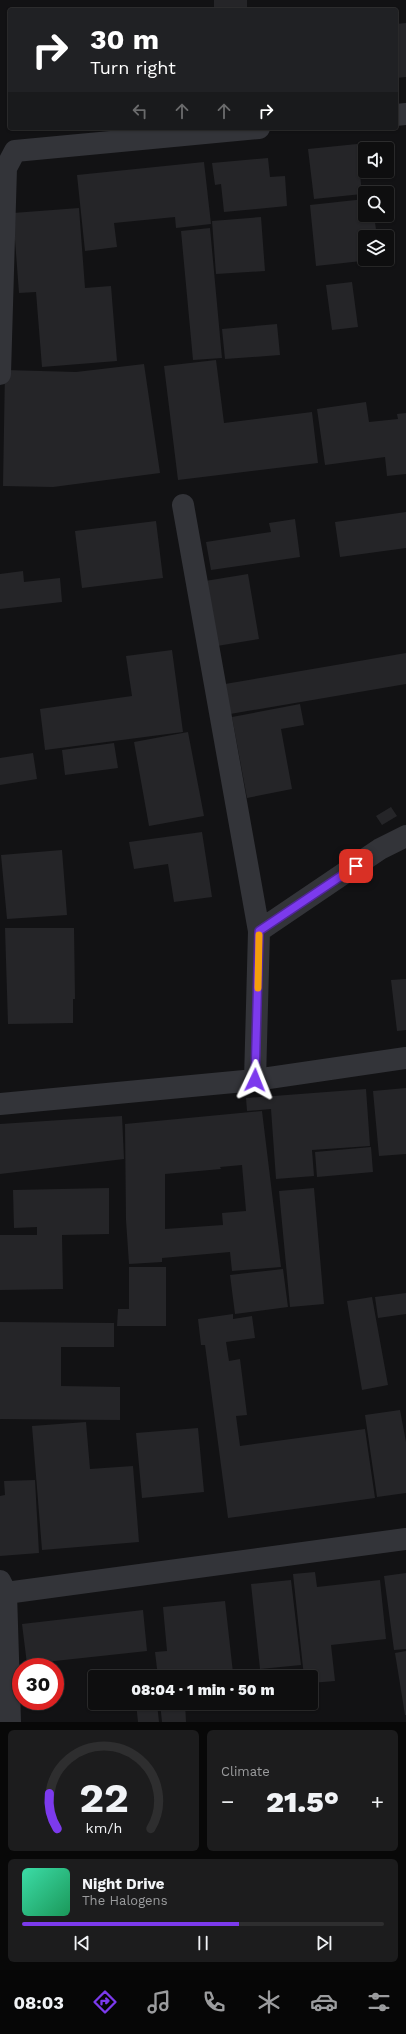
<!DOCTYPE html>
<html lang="en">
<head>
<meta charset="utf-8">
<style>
	body { margin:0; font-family:"Work Sans",sans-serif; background:#1c1c1d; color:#f1f3f6; height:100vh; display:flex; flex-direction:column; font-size:15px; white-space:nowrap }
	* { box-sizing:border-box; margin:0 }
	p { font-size:13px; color:#9b9c9e }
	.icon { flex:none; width:22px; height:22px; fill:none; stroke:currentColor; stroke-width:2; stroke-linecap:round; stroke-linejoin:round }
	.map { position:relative; height:1722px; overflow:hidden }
	.drawer { display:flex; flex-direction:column; gap:8px; padding:8px; background:#080808; flex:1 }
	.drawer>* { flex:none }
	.banner { position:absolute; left:8px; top:8px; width:390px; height:122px; border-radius:4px; box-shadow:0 1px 3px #0004,0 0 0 1px #2e2e2f; background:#202124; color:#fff; overflow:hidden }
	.buttons { position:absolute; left:358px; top:142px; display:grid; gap:8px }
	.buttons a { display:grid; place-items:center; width:36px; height:36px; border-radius:4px; background:#0e0e0f; box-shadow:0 1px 3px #0004,0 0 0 1px #2e2e2f; font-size:20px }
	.speed { position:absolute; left:12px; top:1658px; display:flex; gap:8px; font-size:20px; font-weight:700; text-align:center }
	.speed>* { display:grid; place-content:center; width:52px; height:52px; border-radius:50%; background:#0e0e0f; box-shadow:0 1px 3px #0004,0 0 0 1px #2e2e2f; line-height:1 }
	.speed .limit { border:6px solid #d22; background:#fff; color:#111 }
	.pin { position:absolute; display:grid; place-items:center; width:34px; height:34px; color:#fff; margin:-17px; border-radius:8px; box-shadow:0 2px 6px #0006 }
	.me { position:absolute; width:44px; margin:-22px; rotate:2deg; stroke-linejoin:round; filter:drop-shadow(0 0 3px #0008) }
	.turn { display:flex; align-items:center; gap:14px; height:84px; padding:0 16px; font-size:18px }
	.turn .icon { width:52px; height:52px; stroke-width:2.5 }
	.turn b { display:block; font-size:28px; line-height:34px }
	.lanes { display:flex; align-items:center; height:38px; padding:0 16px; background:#0003; justify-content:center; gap:20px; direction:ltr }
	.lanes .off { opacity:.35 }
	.big { font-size:30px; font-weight:800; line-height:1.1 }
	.drawer .card { flex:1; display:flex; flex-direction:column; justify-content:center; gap:6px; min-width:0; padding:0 14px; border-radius:6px; background:#1c1c1d }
	.drawer .dial { align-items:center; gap:0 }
	.dial svg { height:104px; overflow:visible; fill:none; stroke:#2e2e2f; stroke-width:7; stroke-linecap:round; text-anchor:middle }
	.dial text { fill:#f1f3f6; stroke:none }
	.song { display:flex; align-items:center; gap:12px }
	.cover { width:48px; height:48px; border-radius:6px; background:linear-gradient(135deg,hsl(160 70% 55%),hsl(150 70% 35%)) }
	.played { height:4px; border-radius:2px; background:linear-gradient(90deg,#7c3aed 60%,#2e2e2f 60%) }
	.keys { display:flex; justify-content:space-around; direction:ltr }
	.heat { display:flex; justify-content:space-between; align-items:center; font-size:22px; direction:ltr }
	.drawer .tiles { flex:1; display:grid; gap:8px; grid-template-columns:1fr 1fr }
	.card:last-child { grid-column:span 2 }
	.trip { position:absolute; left:88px; top:1670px; width:230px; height:40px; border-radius:4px; background:#0e0e0f; box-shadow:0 1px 3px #0004,0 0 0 1px #2e2e2f; font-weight:800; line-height:40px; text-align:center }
	.menu { display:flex; height:64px; justify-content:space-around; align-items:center; background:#060606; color:#9b9c9e }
	.menu .icon { width:28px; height:28px }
	.menu .active { color:#7c3aed }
	.menu b { font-size:18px; color:#f1f3f6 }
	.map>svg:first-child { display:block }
</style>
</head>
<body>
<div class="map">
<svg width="406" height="1722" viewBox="0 0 406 1722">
	<rect width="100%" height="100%" fill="#121214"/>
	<path fill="#252528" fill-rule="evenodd" d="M 214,0 L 247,0 L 247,10 L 214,10 Z
		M 406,23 L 406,77 L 396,78 L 396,24 Z
		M 357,144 L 362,194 L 314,199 L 308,149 Z
		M 268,158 L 270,177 L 285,176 L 287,206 L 224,212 L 221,184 L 215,185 L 212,163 Z
		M 204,162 L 211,224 L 176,228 L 175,217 L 114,223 L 117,247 L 85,251 L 77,175 Z
		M 365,199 L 365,215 L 374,215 L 377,237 L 365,237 L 365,259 L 371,260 L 316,266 L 310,205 Z
		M 79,208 L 85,288 L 111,286 L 117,361 L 42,367 L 36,292 L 19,293 L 13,213 Z
		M 261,217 L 265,271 L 216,274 L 212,221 Z
		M 210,228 L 222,358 L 193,360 L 181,231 Z
		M 352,282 L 358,327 L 332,330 L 326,285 Z
		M 277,324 L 280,355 L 225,359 L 222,329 Z
		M 216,360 L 224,423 L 312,412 L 318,463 L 178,480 L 164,366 Z
		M 144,364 L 160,473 L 53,487 L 3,486 L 5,370 L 76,372 Z
		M 366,402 L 369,422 L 398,419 L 397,414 L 406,413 L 406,474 L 387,476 L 385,457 L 325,465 L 317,409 Z
		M 406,512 L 406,548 L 340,557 L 335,522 Z
		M 295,519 L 300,557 L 211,570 L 206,542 L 271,532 L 269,523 Z
		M 156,521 L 163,578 L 82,588 L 75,531 Z
		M 23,571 L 24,582 L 60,578 L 62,602 L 0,609 L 0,574 Z
		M 248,574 L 259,639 L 211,647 L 199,582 Z
		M 172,650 L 183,732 L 45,750 L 40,709 L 132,696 L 126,656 Z
		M 406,653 L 406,684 L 230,714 L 225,684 Z
		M 300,704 L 304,725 L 281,729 L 292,789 L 247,798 L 232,717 Z
		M 188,732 L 204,816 L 149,826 L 134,742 Z
		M 114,743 L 118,768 L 65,775 L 62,750 Z
		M 33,753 L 37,779 L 0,785 L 0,758 Z
		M 391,807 L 397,816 L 382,825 L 376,816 Z
		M 202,832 L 212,897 L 174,902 L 168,864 L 134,869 L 129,842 Z
		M 62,850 L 67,915 L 7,919 L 1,855 Z
		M 5,928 L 74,928 L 75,999 L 73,999 L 73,1023 L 8,1024 Z
		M 406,979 L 406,1030 L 397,1031 L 391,980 Z
		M 406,1088 L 406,1154 L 379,1156 L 373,1091 Z
		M 366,1089 L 370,1146 L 312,1150 L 314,1176 L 276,1179 L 271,1109 L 247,1111 L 246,1098 Z
		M 262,1111 L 281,1267 L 232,1271 L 230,1252 L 162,1258 L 162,1262 L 129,1264 L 126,1220 L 125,1124 ZM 242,1165 L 246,1211 L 222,1213 L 223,1225 L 165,1229 L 165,1174 L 221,1169 L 220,1167 Z
		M 122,1116 L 124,1159 L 0,1174 L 0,1124 Z
		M 371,1147 L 373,1172 L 317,1177 L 315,1152 Z
		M 109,1188 L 109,1234 L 62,1235 L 63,1289 L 0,1290 L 0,1235 L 37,1235 L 37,1227 L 14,1228 L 13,1190 Z
		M 314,1188 L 324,1304 L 290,1307 L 279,1191 Z
		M 129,1267 L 166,1267 L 166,1326 L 117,1326 L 118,1309 L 129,1309 Z
		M 283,1269 L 288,1307 L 235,1314 L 230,1275 Z
		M 406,1293 L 406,1314 L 378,1318 L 375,1297 Z
		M 372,1297 L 388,1385 L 362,1390 L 347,1301 Z
		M 233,1314 L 233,1319 L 252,1316 L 255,1338 L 226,1342 L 229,1361 L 240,1359 L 247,1415 L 236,1416 L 240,1446 L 365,1429 L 375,1498 L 228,1518 L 205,1345 L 201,1345 L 198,1319 Z
		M 0,1322 L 114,1323 L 114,1347 L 61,1347 L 61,1386 L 120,1387 L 120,1420 L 0,1419 Z
		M 400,1410 L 406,1442 L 406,1493 L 377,1497 L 365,1415 Z
		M 86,1422 L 90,1469 L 133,1466 L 139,1542 L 42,1550 L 32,1426 Z
		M 198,1428 L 204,1492 L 142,1498 L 136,1433 Z
		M 35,1480 L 39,1553 L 0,1556 L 0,1496 L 5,1495 L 4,1481 Z
		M 315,1572 L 317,1587 L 380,1580 L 386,1639 L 331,1645 L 335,1681 L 311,1683 L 311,1677 L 304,1677 L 293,1574 Z
		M 406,1573 L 406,1649 L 394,1650 L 384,1576 Z
		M 291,1580 L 301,1665 L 260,1669 L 251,1584 Z
		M 225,1601 L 233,1673 L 188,1677 L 158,1677 L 155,1652 L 167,1651 L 163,1607 Z
		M 143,1610 L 147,1651 L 27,1664 L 22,1624 Z
		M 406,1651 L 406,1715 L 405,1715 L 395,1653 Z
		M 136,1703 L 157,1703 L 159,1722 L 138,1722 Z
		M 160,1703 L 185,1703 L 186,1722 L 162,1722 Z"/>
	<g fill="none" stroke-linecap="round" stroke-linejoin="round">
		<path stroke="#333439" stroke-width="22" d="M 396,115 L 406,114
			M 0,374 L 6,168 L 15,151 L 259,128
			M 183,505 L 259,931
			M 255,1080 L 259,931 L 380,849 L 406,836
			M 0,1104 L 255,1080 L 406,1058
			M 0,1581 L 6,1593 L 10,1722
			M 6,1593 L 406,1539"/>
	</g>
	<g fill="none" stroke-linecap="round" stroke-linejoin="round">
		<g stroke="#51269a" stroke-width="10">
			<path id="route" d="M 255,1080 L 259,931 L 356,866"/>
		</g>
		<use href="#route" stroke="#7c3aed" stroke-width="7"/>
		<path stroke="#f59e0b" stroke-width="7" d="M 258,988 L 259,935"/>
	</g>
</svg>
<div class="buttons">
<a><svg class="icon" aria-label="sound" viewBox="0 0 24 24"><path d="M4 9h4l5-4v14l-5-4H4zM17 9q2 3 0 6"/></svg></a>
<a><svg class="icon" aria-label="search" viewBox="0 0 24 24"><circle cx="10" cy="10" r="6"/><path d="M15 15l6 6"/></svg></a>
<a><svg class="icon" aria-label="layers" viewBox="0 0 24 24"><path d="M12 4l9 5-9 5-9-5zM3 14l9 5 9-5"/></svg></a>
</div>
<div class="speed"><div class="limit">30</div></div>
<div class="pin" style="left:356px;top:866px;background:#d93025"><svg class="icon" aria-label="arrive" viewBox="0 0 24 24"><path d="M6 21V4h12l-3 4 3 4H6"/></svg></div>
<svg class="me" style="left:255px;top:1080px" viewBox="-20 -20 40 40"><path d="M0-17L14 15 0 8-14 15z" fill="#7c3aed" stroke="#fff" stroke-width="4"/></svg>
<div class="trip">08:04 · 1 min · 50 m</div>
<div class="banner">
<div class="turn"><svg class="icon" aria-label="right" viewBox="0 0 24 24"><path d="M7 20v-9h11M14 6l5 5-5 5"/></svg><div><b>30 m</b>Turn right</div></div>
<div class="lanes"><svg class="icon off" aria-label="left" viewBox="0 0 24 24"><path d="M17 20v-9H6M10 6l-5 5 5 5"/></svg><svg class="icon off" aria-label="ahead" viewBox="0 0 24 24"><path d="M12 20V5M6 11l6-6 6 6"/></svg><svg class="icon off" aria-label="ahead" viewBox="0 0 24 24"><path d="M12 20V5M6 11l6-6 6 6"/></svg><svg class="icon" aria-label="right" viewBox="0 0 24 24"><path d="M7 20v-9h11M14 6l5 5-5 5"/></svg></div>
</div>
</div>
<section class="drawer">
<div class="tiles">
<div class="card dial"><svg viewBox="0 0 100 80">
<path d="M14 69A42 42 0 1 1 86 69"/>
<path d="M14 69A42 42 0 0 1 8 42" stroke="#7c3aed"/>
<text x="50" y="56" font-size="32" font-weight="700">22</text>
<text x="50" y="72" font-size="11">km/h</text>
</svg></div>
<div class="card"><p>Climate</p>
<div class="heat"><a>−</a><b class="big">21.5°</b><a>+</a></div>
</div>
<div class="card">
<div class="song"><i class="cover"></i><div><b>Night Drive</b><p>The Halogens</p></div></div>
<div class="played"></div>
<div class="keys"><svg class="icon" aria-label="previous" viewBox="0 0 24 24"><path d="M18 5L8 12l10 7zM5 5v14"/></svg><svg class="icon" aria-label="pause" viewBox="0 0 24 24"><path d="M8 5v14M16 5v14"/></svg><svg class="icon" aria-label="next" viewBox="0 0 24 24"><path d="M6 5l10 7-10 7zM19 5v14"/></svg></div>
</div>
</div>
</section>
<nav class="menu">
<b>08:03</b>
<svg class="icon active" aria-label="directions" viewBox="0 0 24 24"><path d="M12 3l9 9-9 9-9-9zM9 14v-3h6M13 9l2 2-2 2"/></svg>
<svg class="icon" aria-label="music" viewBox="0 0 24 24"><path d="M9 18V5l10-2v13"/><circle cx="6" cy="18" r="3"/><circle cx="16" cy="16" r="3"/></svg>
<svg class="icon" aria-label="phone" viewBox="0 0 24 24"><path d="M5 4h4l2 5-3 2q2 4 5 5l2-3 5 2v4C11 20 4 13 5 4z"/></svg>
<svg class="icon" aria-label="climate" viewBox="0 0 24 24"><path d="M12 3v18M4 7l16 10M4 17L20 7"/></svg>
<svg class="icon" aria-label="car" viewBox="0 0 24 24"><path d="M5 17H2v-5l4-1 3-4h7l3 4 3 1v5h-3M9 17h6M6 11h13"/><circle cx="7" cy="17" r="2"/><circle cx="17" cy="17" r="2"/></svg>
<svg class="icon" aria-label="filters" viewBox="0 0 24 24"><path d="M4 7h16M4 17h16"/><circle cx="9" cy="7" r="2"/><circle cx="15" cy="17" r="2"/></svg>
</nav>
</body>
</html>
